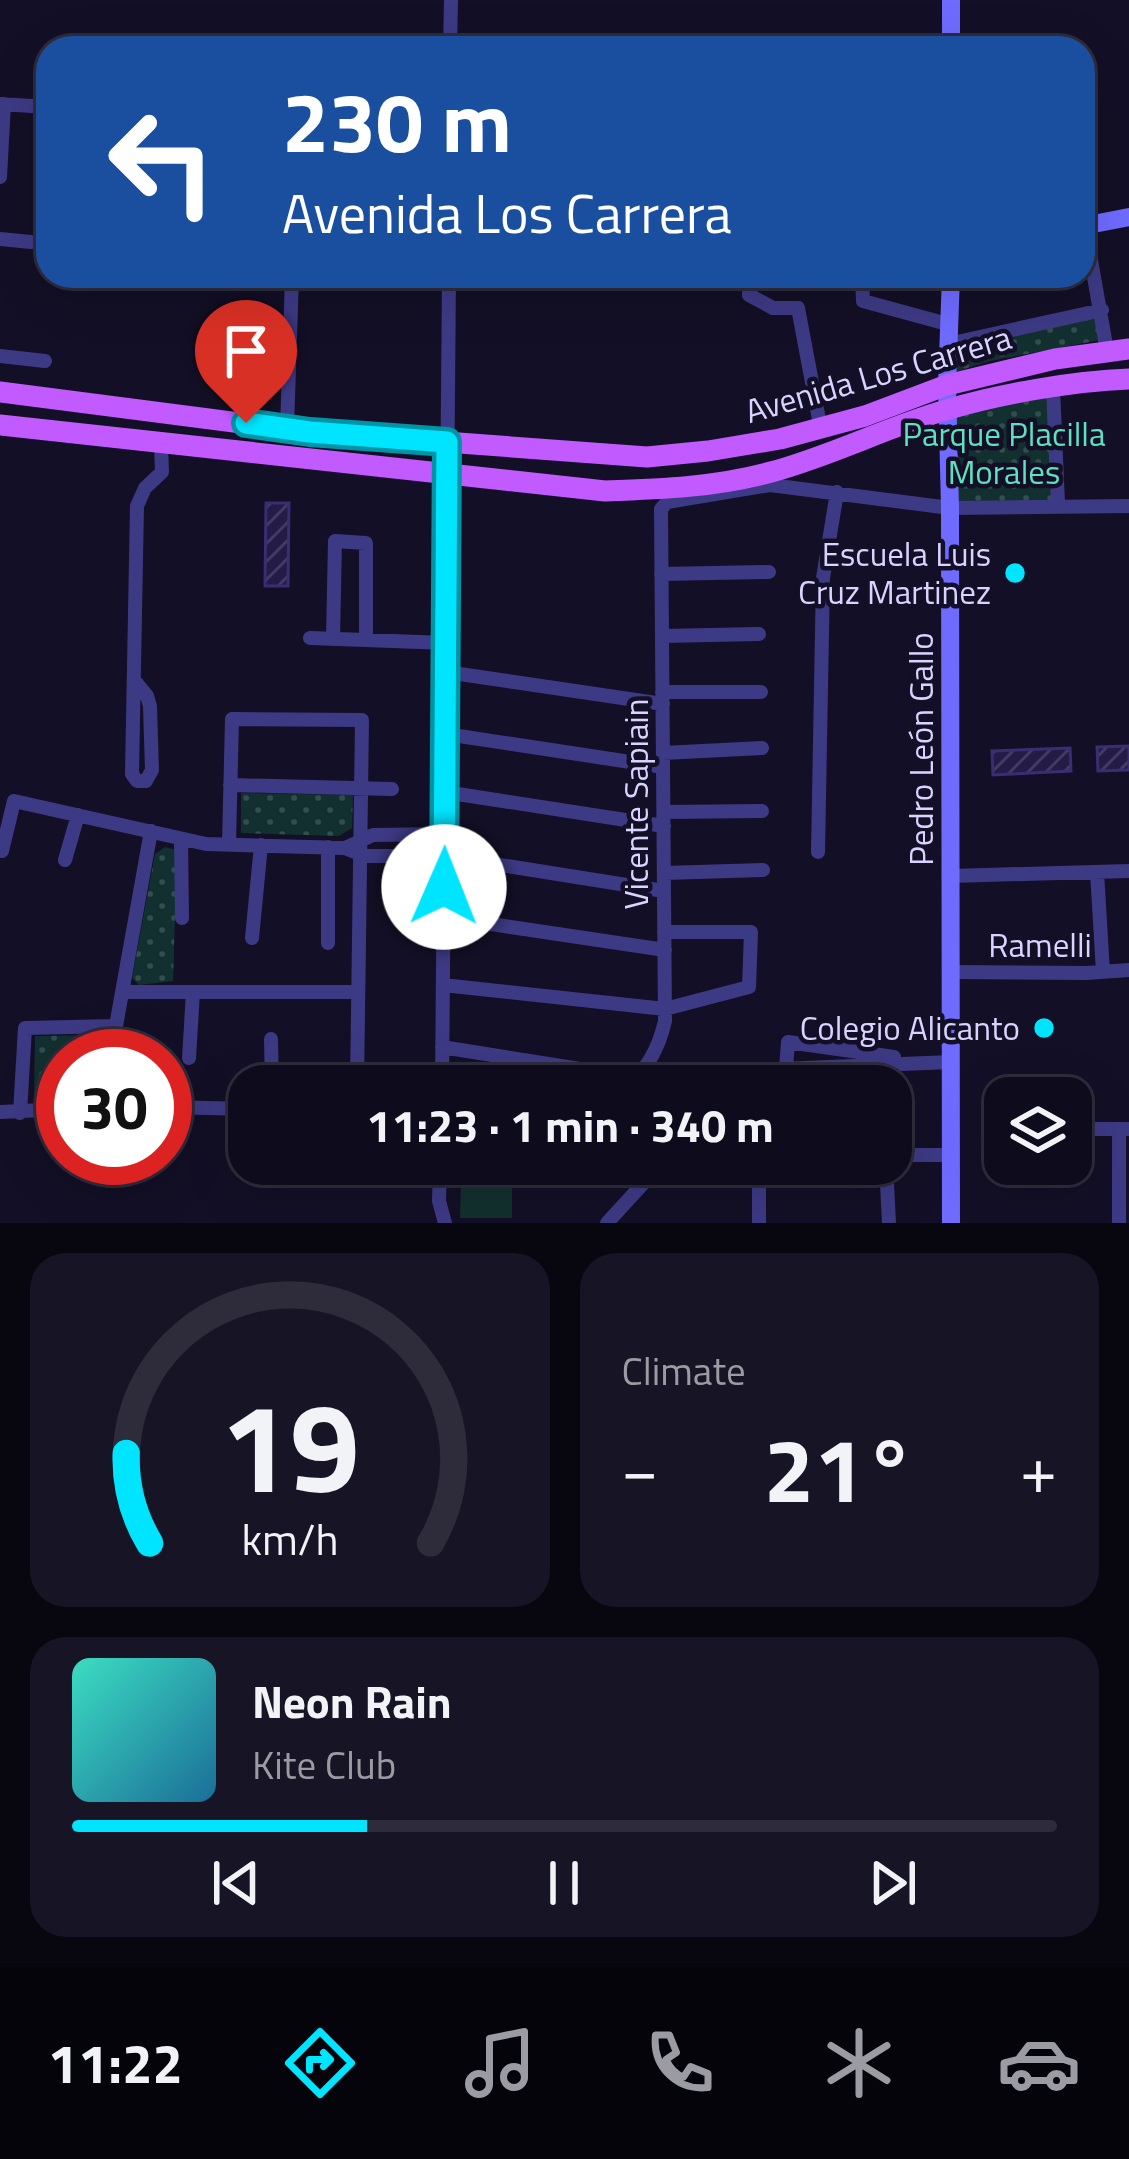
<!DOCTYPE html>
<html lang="en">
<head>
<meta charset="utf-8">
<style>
	body { margin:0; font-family:"Titillium Web",sans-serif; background:#171425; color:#f1f3f6; height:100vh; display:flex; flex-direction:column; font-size:45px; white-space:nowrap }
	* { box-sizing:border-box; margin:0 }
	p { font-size:39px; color:#9b9ba3 }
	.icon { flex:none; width:66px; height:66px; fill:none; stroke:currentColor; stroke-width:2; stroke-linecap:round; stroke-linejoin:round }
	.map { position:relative; height:1223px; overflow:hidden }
	.drawer { display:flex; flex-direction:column; gap:30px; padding:30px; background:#08060f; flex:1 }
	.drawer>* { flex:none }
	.hud { position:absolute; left:36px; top:36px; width:1059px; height:252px; border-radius:36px; box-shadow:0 12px 48px #0002,0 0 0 3px #2e2b3b; background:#1a4fa0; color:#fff; overflow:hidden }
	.tools { position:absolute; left:984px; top:1077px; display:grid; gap:24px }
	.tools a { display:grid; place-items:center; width:108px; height:108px; border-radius:24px; background:#0e0b1c; box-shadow:0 12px 48px #0002,0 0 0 3px #2e2b3b; font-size:60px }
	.speed { position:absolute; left:36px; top:1029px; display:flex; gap:24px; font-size:60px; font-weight:700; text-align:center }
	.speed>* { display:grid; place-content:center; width:156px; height:156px; border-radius:50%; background:#0e0b1c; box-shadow:0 12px 48px #0002,0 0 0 3px #2e2b3b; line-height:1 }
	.speed .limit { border:18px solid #d22; background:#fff; color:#111 }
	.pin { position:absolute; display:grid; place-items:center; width:102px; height:102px; color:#fff; margin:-123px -51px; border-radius:50% 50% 50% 0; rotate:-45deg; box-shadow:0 0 12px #0007 }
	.pin .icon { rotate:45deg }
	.me { position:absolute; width:132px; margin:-66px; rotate:1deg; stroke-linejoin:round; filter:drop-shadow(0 0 9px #0008) }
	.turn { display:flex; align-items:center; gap:42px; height:252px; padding:0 48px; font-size:54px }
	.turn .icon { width:156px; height:156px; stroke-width:2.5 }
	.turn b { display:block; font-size:84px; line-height:102px }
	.big { font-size:90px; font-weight:700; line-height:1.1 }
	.drawer .widget { flex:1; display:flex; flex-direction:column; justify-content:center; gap:18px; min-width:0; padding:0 42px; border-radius:36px; background:#171425 }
	.drawer .dial { align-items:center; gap:0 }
	.dial svg { height:312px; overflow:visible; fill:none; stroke:#2e2b3b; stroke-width:7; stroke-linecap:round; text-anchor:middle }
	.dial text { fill:#f1f3f6; stroke:none }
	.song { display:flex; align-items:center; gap:36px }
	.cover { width:144px; height:144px; border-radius:18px; background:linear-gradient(135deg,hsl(170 70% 55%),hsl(200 70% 35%)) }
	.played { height:12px; border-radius:6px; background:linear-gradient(90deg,#00e5ff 30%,#2e2b3b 30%) }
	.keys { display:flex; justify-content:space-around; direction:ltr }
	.heat { display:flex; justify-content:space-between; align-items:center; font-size:66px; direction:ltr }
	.drawer .tiles { flex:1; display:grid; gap:30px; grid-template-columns:1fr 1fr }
	.widget:last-child { grid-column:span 2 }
	.trip { position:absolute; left:228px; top:1065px; width:684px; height:120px; border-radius:36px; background:#0e0b1c; box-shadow:0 12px 48px #0002,0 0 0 3px #2e2b3b; font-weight:700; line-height:120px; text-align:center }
	.tabs { display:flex; height:192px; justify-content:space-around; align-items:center; background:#06040b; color:#9b9ba3 }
	.tabs .icon { width:84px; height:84px }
	.tabs .current { color:#00e5ff }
	.tabs b { font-size:54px; color:#f1f3f6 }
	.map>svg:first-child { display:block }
</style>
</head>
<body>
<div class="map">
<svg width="1129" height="1223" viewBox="0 0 1129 1223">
	<defs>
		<pattern id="park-dots" width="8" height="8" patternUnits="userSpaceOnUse" patternTransform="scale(3)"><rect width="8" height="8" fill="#12302f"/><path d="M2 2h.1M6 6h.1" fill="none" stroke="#344d4e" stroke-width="1.8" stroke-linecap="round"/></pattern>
		<pattern id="building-hatch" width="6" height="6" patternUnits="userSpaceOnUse" patternTransform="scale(3)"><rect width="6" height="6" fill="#241b47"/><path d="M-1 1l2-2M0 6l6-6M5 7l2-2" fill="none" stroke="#433b63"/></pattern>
	</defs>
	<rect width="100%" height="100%" fill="#130f26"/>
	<path fill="#12302f" d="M 461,1180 L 512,1181 L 512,1218 L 460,1218 Z"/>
	<path fill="url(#park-dots)" d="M 1096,318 L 1100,340 L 990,361 L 955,372 L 961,345 Z
		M 1050,391 L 1054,501 L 957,504 L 950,412 Z
		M 241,793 L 353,795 L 352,828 L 339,836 L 241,833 Z
		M 165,847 L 177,850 L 173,981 L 139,985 L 132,978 L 155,854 Z
		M 102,1035 L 101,1056 L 63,1056 L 63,1103 L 34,1103 L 35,1036 Z"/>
	<path fill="url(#building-hatch)" stroke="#3b2d73" stroke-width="3" d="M 266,503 L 289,503 L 288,586 L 265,586 Z
		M 1129,746 L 1129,770 L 1098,771 L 1097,747 Z
		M 1070,748 L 1071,771 L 993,775 L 992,751 Z"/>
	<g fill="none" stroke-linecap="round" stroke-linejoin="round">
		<path stroke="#3d3a85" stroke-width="14" d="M 450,48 L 451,0
			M 0,104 L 48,107
			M 0,177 L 4,104
			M 1085,226 L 1107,351
			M 0,239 L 31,242
			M 618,276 L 651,284 L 652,276
			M 749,276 L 749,295 L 773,308 L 798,308 L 821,430
			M 862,276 L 863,301 L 951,325
			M 948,344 L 1102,310
			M 0,356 L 45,361
			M 1053,387 L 1058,504
			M 287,428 L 292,276
			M 661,574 L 769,572
			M 662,636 L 759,634
			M 310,638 L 447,643
			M 333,639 L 335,541 L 366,543 L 366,639
			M 446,672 L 663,704
			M 134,680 L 147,696 L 150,706 L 152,770 L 146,781 L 137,781 L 132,774 L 137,506 L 145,488 L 162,472 L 161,444
			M 662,692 L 761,692
			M 446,734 L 663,767
			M 663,753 L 762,748
			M 230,785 L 392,789
			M 445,792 L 664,826
			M 664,812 L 762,811
			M 445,834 L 373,835 L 345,848 L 365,856 L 444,856 L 664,891
			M 181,839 L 182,918
			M 229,844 L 232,719 L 362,720 L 357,1086
			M 2,851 L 14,801 L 206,844 L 345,848
			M 818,852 L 823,578 L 837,492
			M 65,860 L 78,815
			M 1097,872 L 1103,972
			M 664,873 L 763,870
			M 951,876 L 1129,871
			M 444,917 L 665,950
			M 252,938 L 261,845
			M 328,943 L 328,847
			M 951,972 L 1086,973 L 1129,970
			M 443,985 L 665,1009 L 749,987 L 751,932 L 664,932
			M 122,992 L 358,992
			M 271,1039 L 272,1086
			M 442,1047 L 637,1078
			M 116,1056 L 116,1026 L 151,831
			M 189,1058 L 193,992
			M 786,1068 L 788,1042 L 894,1057
			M 754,1070 L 951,1062
			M 442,1086 L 449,276
			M 626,1086 C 648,1070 659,1047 665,1021 L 661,509 L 667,502 L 770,485 L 950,508 L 1129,506
			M 165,1107 L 249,1109
			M 0,1112 L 63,1109
			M 20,1113 L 25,1028 L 116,1026
			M 1082,1129 L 1129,1129
			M 1119,1130 L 1119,1223
			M 891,1155 L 951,1155
			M 440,1164 L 439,1201 L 445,1223
			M 886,1164 L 889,1223
			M 607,1223 L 661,1164
			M 759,1223 L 759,1164"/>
		<path stroke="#6f6bff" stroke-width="18" d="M 951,48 L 951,0
			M 1083,226 L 1129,217
			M 951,1223 L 950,508 L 947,385 L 951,276"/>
		<path stroke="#c25bff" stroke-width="21" d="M 0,392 L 310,432 L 647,457 L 708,451 L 780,439 L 865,416 L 947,385 L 1055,359 L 1129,349
			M 0,425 L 605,491 C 662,489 716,487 771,472 C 831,456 887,427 946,410 C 999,394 1074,381 1129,379"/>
	</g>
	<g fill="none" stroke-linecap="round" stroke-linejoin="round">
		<g stroke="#0095a6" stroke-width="30">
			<path id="route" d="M 246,423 L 310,432 L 447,442 L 444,887"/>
		</g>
		<use href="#route" stroke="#00e5ff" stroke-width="21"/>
	</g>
	<g fill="#00e5ff" stroke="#130f26" stroke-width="4.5">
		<circle cx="1015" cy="573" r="12"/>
		<circle cx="1044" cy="1028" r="12"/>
	</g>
	<g text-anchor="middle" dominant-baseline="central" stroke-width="9" stroke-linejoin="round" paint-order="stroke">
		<g font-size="33" fill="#d9d4ff" stroke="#130f26">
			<text transform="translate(878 374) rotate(-16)">Avenida Los Carrera</text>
			<text transform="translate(921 749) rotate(-90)">Pedro León Gallo</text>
			<text transform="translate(636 804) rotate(-90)">Vicente Sapiain</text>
			<text x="1040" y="945">Ramelli</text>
		</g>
		<g font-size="33" fill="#5fe0c0" stroke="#130f26">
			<text x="1004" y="434">Parque Placilla<tspan x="1004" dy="38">Morales</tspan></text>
		</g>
		<g font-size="33" fill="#d9d4ff" stroke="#130f26" text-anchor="end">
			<text x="991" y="554">Escuela Luis<tspan x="991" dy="38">Cruz Martinez</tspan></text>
			<text x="1020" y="1028">Colegio Alicanto</text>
		</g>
	</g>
</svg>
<div class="tools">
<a><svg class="icon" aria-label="layers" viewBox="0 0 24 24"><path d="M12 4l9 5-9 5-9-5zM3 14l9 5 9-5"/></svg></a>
</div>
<div class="speed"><div class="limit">30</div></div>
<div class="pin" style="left:246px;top:423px;background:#d93025"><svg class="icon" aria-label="arrive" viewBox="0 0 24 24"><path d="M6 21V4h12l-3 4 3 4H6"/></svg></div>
<svg class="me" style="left:444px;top:887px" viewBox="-20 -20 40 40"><circle r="19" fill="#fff"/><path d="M0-13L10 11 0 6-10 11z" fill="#00e5ff"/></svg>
<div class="trip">11:23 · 1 min · 340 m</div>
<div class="hud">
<div class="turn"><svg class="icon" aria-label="left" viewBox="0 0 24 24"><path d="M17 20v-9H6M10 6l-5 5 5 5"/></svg><div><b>230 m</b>Avenida Los Carrera</div></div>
</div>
</div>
<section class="drawer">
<div class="tiles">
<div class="widget dial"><svg viewBox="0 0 100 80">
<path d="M14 69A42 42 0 1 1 86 69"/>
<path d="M14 69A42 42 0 0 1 8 46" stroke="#00e5ff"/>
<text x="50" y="56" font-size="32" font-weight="700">19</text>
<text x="50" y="72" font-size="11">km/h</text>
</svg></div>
<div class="widget"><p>Climate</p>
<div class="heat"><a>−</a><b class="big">21°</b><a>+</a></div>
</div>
<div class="widget">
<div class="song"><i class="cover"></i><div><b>Neon Rain</b><p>Kite Club</p></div></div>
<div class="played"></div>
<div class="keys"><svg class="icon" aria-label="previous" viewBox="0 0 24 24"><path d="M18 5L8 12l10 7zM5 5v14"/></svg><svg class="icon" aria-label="pause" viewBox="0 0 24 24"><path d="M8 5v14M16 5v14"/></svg><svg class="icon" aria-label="next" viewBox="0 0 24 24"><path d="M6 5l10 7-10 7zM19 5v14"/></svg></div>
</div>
</div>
</section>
<nav class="tabs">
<b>11:22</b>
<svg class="icon current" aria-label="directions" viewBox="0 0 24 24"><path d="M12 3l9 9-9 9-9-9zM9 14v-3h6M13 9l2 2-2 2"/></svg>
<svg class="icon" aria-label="music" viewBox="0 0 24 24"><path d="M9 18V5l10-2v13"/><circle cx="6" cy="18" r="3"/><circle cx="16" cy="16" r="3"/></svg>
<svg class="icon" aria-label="phone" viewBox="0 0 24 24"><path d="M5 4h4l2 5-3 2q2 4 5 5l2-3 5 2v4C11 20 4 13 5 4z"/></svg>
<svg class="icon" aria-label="climate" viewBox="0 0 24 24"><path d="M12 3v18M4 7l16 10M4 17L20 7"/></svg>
<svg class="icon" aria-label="car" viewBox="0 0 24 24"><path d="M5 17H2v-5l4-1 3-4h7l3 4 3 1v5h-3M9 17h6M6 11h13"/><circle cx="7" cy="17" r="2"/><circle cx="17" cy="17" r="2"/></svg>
</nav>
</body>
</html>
